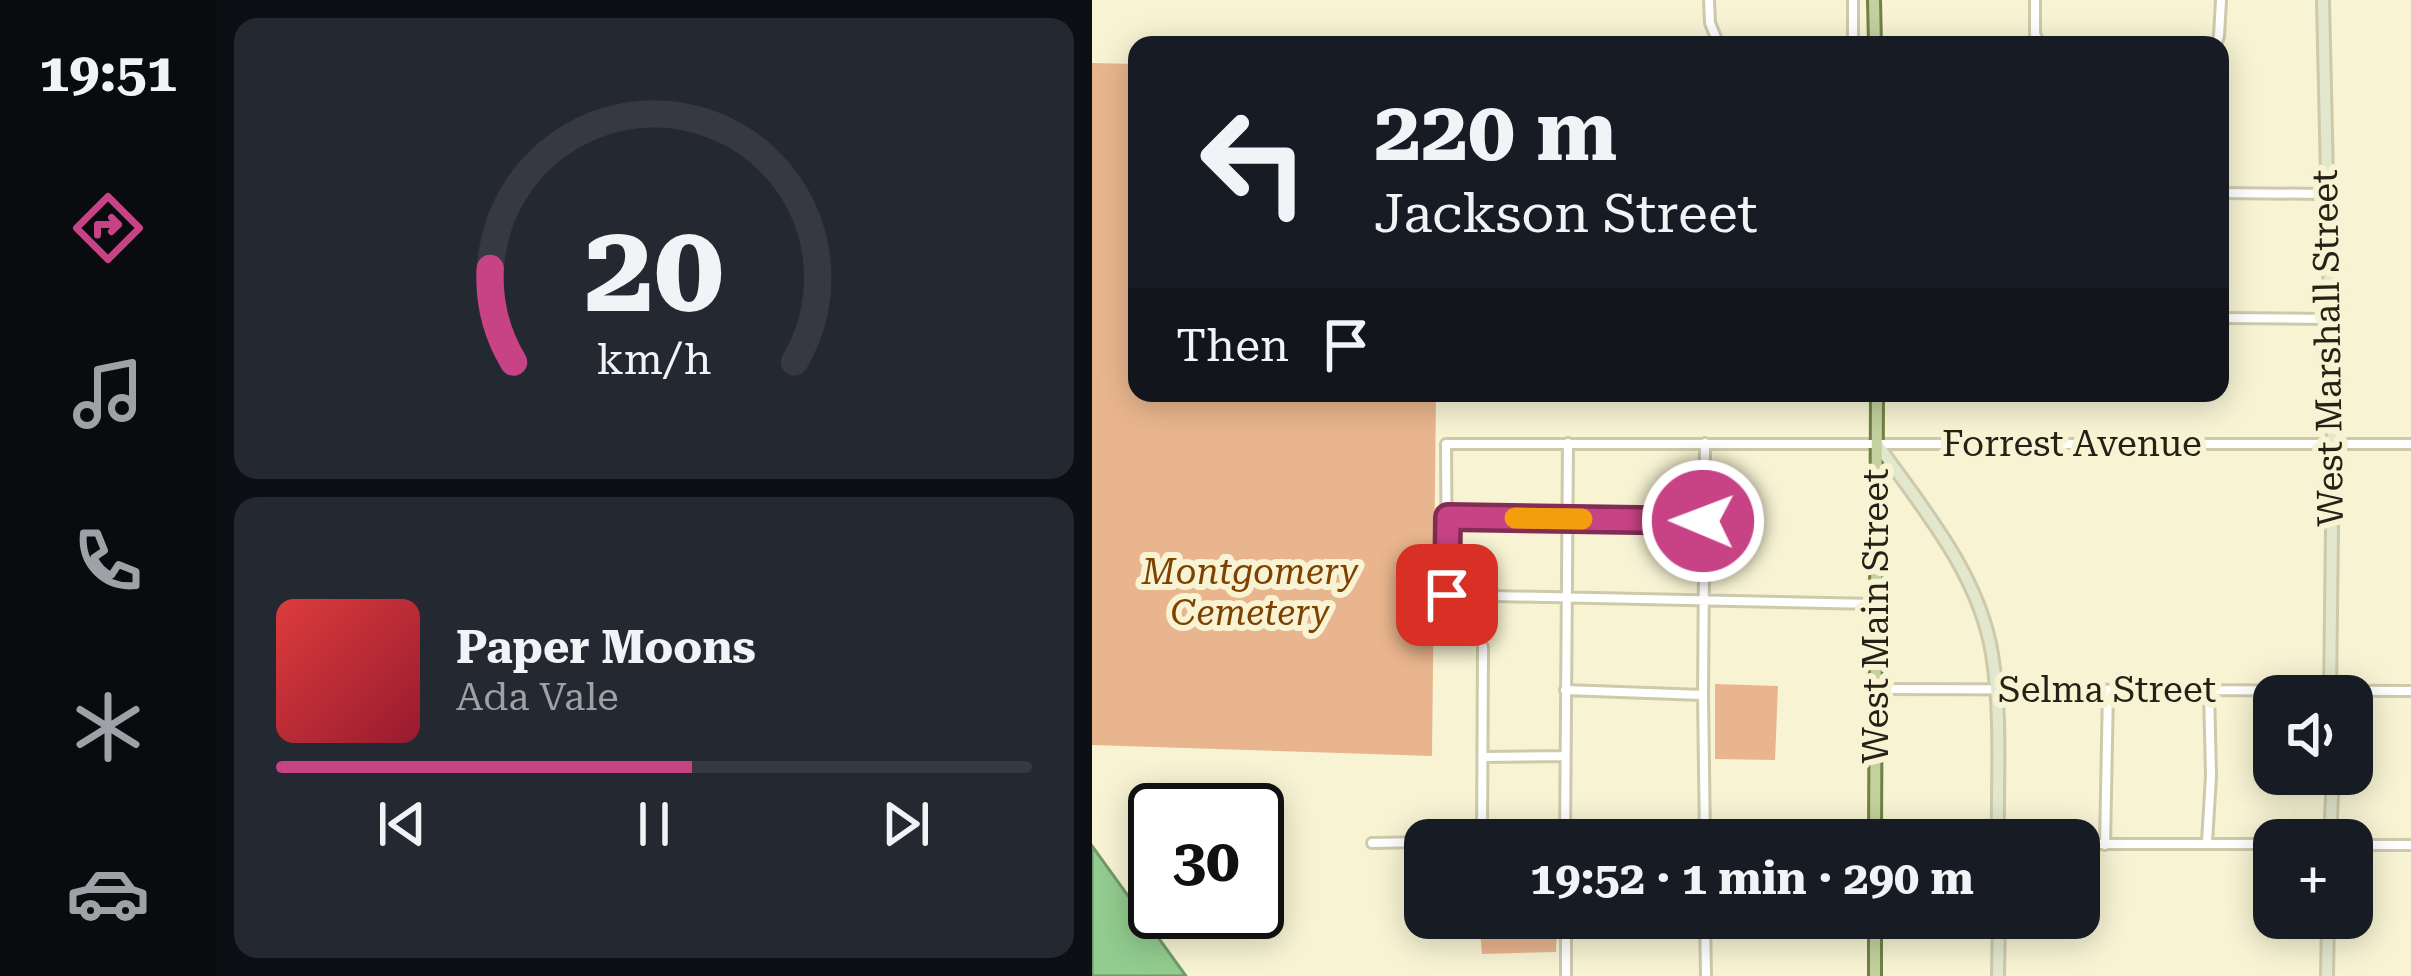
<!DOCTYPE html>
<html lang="en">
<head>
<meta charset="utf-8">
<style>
	body { margin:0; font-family:"Roboto Serif",serif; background:#242831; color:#f1f3f6; height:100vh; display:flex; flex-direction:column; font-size:45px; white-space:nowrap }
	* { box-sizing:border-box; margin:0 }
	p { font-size:39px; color:#9ea1a6 }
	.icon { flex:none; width:66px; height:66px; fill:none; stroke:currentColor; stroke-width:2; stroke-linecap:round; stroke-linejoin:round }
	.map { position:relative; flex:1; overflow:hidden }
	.side { display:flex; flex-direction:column; gap:18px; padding:18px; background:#0d0f14; width:876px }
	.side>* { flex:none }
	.banner { position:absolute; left:36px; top:36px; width:1101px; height:366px; border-radius:24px; box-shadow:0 6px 30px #0003; background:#171b24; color:#f1f3f6; overflow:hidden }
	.controls { position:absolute; left:1161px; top:675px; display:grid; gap:24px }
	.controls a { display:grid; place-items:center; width:120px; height:120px; border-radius:24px; background:#171b24; box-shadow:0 6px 30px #0003; font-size:60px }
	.speed { position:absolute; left:36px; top:783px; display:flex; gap:24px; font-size:60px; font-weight:700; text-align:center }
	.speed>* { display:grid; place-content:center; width:156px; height:156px; border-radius:50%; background:#171b24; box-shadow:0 6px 30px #0003; line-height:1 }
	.speed .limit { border:6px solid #111; border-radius:18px; background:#fff; color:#111 }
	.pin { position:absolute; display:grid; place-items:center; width:102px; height:102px; color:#fff; margin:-51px; border-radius:24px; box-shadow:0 6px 18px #0006 }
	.me { position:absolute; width:132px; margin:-66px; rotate:271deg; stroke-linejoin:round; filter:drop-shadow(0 0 9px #0008) }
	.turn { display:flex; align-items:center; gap:42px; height:252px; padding:0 48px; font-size:54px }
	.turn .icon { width:156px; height:156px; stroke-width:2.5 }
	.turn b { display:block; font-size:84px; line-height:102px }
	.then { display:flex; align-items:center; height:114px; padding:0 48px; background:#0003; gap:24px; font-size:45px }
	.side .card { flex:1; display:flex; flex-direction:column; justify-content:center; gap:18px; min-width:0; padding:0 42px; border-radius:24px; background:#242831 }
	.side .dial { align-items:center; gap:0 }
	.dial svg { height:312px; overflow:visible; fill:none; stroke:#363941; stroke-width:7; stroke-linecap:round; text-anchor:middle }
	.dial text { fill:#f1f3f6; stroke:none }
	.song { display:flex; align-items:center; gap:36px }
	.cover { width:144px; height:144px; border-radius:18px; background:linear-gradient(135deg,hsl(0 70% 55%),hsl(350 70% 35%)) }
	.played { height:12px; border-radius:6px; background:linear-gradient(90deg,#c84385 55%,#363941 55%) }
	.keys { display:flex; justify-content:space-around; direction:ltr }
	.trip { position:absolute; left:312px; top:819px; width:696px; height:120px; border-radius:24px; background:#171b24; box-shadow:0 6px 30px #0003; font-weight:700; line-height:120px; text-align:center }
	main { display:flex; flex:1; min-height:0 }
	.menu { display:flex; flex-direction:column; width:216px; justify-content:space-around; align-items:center; background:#090b0e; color:#9ea1a6 }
	.menu .icon { width:84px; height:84px }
	.menu .active { color:#c84385 }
	.menu b { font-size:54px; color:#f1f3f6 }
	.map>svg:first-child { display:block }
</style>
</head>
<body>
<main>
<nav class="menu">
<b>19:51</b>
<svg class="icon active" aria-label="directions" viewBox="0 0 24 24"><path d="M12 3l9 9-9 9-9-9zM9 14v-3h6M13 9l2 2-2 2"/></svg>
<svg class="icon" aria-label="music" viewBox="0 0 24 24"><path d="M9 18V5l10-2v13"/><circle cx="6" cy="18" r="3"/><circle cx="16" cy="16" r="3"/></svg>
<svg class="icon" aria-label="phone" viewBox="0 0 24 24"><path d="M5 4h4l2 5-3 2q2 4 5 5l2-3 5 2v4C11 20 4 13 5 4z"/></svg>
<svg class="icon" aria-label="climate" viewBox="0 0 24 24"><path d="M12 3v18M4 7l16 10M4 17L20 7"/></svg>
<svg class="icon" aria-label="car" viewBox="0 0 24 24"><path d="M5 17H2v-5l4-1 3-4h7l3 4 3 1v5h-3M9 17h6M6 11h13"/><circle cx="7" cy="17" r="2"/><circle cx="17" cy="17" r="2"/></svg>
</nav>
<section class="side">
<div class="card dial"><svg viewBox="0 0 100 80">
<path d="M14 69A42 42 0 1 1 86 69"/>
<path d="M14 69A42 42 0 0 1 8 45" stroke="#c84385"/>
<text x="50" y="56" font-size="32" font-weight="700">20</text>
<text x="50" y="72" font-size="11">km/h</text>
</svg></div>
<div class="card">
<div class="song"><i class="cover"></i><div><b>Paper Moons</b><p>Ada Vale</p></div></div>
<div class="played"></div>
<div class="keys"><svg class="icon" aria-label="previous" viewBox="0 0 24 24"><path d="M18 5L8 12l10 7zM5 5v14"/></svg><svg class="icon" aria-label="pause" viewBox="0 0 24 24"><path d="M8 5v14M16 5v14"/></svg><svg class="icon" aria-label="next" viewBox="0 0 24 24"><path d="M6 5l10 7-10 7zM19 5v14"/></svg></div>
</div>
</section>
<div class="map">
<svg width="1319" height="976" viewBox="0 0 1319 976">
	<rect width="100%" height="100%" fill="#f7f3d3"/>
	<path fill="#e9b58e" d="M 0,63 L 45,64 L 45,393 L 344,393 L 340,756 L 0,745 Z
		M 623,684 L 686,686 L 683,760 L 623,759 Z
		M 387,918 L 465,918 L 464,952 L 390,954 Z"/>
	<path fill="#92cc8f" stroke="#71996b" stroke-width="3" d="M 0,846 L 94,976 L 0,976 Z"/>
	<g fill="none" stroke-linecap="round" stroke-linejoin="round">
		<g stroke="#cec9ab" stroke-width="14">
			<path id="street" d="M 617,0 L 618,23 L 627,45
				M 761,0 L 761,45
				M 943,0 L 943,34 L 948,45
				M 1124,45 L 1127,36 L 1129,0
				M 1128,193 L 1234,194
				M 1128,318 L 1237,319
				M 613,443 L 611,695 L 613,840
				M 356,517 L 611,521
				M 783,604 L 355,595 L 354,444 L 1319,444
				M 783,689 L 1319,691
				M 473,690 L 611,695
				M 391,757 L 473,756
				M 390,840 L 391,647
				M 473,840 L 476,443
				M 1115,842 L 1119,776 L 1117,689
				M 280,843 L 333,842
				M 987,844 L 1182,844
				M 1013,845 L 1016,690
				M 1260,845 L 1319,845
				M 474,918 L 474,976
				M 613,918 L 614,976"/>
		</g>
		<g stroke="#cec9ab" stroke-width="16">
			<path id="secondary" d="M 1231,0 L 1241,443 L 1238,696
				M 785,444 C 831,509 887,574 900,654 C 910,715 905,779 906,840
				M 1238,840 L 1241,774
				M 906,976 L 907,918
				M 1235,976 L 1236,918"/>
		</g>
		<g stroke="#718043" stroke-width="16">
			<path id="primary" d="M 782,0 L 783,45
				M 783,840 L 785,393
				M 783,976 L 783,918"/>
		</g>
		<use href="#street" stroke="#fff" stroke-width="8"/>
		<use href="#secondary" stroke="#e1e8ce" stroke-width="10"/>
		<use href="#primary" stroke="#c2d19d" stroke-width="10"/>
	</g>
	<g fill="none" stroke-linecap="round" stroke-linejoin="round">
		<g stroke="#822c56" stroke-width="30">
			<path id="route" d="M 355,595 L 356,517 L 611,521"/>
		</g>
		<use href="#route" stroke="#c84385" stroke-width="21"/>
		<path stroke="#f59e0b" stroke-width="21" d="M 423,518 L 490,519"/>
	</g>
	<g text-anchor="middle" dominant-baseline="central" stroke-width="12" stroke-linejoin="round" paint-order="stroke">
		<g font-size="36" fill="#242217" stroke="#f7f3d3">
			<text transform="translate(1236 348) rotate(-91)">West Marshall Street</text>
			<text x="980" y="444">Forrest Avenue</text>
			<text transform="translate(784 616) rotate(-90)">West Main Street</text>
			<text x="1015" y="690">Selma Street</text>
		</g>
		<g font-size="36" font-style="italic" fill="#7e4100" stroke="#f7f3d3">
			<text x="158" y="572">Montgomery<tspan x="158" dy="41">Cemetery</tspan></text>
		</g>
	</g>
</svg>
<div class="controls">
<a><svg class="icon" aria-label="sound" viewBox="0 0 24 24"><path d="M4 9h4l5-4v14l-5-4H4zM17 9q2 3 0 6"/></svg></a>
<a>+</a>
</div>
<div class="speed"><div class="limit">30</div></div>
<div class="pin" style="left:355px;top:595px;background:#d93025"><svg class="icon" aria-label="arrive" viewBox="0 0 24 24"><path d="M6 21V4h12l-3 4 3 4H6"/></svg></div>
<svg class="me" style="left:611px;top:521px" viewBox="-20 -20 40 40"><circle r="17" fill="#c84385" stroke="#fff" stroke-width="3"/><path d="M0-11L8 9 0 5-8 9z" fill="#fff"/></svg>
<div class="trip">19:52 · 1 min · 290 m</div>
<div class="banner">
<div class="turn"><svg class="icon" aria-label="left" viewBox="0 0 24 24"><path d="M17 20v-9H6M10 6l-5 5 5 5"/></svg><div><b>220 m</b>Jackson Street</div></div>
<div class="then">Then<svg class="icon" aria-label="arrive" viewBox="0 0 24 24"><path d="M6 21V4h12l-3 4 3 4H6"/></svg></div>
</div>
</div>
</main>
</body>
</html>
